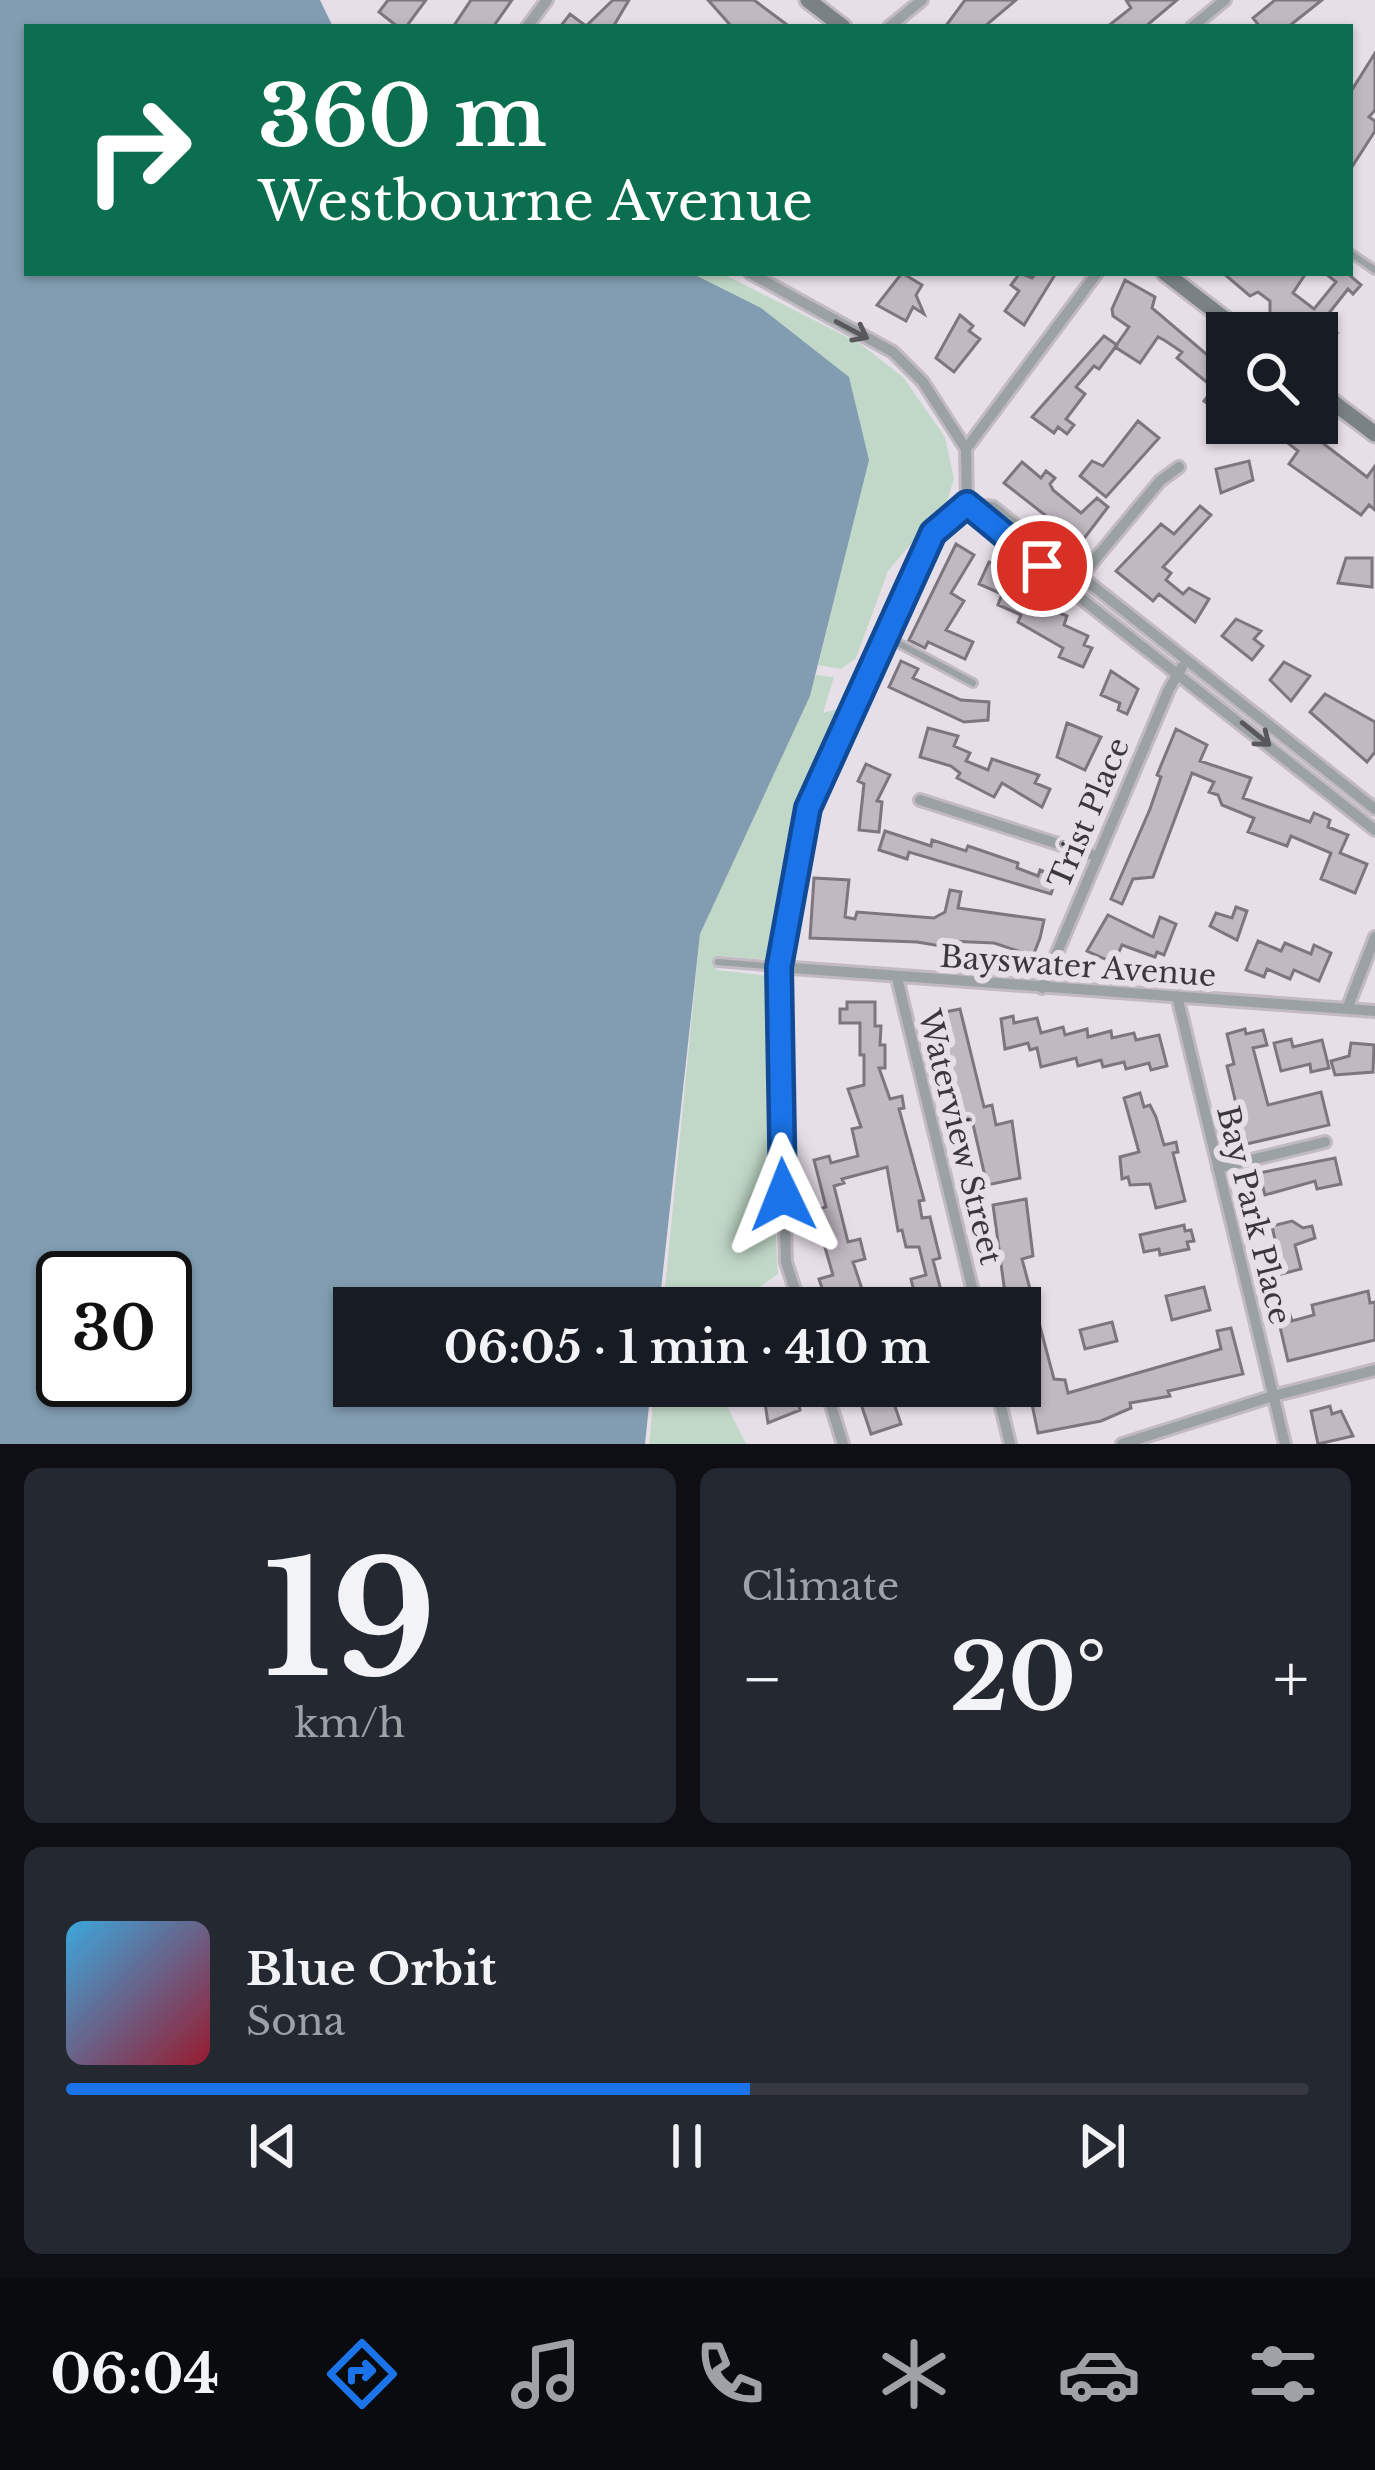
<!DOCTYPE html>
<html lang="en">
<head>
<meta charset="utf-8">
<style>
	body { margin:0; font-family:"Libre Baskerville",serif; background:#242831; color:#f1f3f6; height:100vh; display:flex; flex-direction:column; font-size:45px; white-space:nowrap }
	* { box-sizing:border-box; margin:0 }
	p { font-size:39px; color:#9ea1a6 }
	.icon { flex:none; width:66px; height:66px; fill:none; stroke:currentColor; stroke-width:2; stroke-linecap:round; stroke-linejoin:round }
	.map { position:relative; height:1444px; overflow:hidden }
	.side { display:flex; flex-direction:column; gap:24px; padding:24px; background:#0d0f14; flex:1 }
	.side>* { flex:none }
	.top-card { position:absolute; left:24px; top:24px; width:1329px; height:252px; border-radius:0px; box-shadow:0 3px 9px #0004; background:#0b6e4f; color:#fff; overflow:hidden }
	.fabs { position:absolute; left:1206px; top:312px; display:grid; gap:24px }
	.fabs a { display:grid; place-items:center; width:132px; height:132px; border-radius:0px; background:#171b24; box-shadow:0 3px 9px #0004; font-size:60px }
	.speed { position:absolute; left:36px; top:1251px; display:flex; gap:24px; font-size:60px; font-weight:700; text-align:center }
	.speed>* { display:grid; place-content:center; width:156px; height:156px; border-radius:50%; background:#171b24; box-shadow:0 3px 9px #0004; line-height:1 }
	.speed .limit { border:6px solid #111; border-radius:18px; background:#fff; color:#111 }
	.pin { position:absolute; display:grid; place-items:center; width:102px; height:102px; color:#fff; margin:-51px; border:6px solid #fff; border-radius:50%; box-shadow:0 3px 12px #0007 }
	.me { position:absolute; width:132px; margin:-66px; rotate:358deg; stroke-linejoin:round; filter:drop-shadow(0 0 9px #0008) }
	.turn { display:flex; align-items:center; gap:42px; height:252px; padding:0 36px; font-size:54px }
	.turn .icon { width:156px; height:156px; stroke-width:2.5 }
	.turn b { display:block; font-size:84px; line-height:102px }
	.big { font-size:90px; font-weight:800; line-height:1.1 }
	.side .card { flex:1; display:flex; flex-direction:column; justify-content:center; gap:18px; min-width:0; padding:0 42px; border-radius:18px; background:#242831 }
	.side .dial { align-items:center; gap:0 }
	.dial b { font-size:156px; line-height:1 }
	.song { display:flex; align-items:center; gap:36px }
	.cover { width:144px; height:144px; border-radius:18px; background:linear-gradient(135deg,hsl(200 70% 55%),hsl(350 70% 35%)) }
	.played { height:12px; border-radius:6px; background:linear-gradient(90deg,#1a73e8 55%,#363941 55%) }
	.keys { display:flex; justify-content:space-around; direction:ltr }
	.heat { display:flex; justify-content:space-between; align-items:center; font-size:66px; direction:ltr }
	.side .tiles { flex:1; display:grid; gap:24px; grid-template-columns:1fr 1fr }
	.card:last-child { grid-column:span 2 }
	.trip { position:absolute; left:333px; top:1287px; width:708px; height:120px; border-radius:0px; background:#171b24; box-shadow:0 3px 9px #0004; font-weight:800; line-height:120px; text-align:center }
	.tabs { display:flex; height:192px; justify-content:space-around; align-items:center; background:#090b0e; color:#9ea1a6 }
	.tabs .icon { width:84px; height:84px }
	.tabs .current { color:#1a73e8 }
	.tabs b { font-size:54px; color:#f1f3f6 }
	.map>svg:first-child { display:block }
</style>
</head>
<body>
<div class="map">
<svg width="1375" height="1444" viewBox="0 0 1375 1444">
	<rect width="100%" height="100%" fill="#e7dfe8"/>
	<path fill="#c1d8c8" d="M 691,273 L 721,273 L 859,343 L 903,377 L 945,437 L 954,479 L 947,501 L 888,571 L 856,658 L 841,669 L 818,665 L 868,460 Z
		M 816,675 L 834,677 L 823,713 L 842,708 L 805,793 L 788,853 L 774,955 L 770,960 L 721,956 L 716,970 L 770,976 L 769,1118 L 778,1274 L 731,1308 L 663,1308 L 700,934 Z
		M 655,1386 L 717,1386 L 746,1444 L 649,1444 Z"/>
	<path fill="#829db1" fill-rule="evenodd" d="M 0,0 L 320,0 L 333,27 L 27,27 L 27,273 L 691,273 L 761,308 L 849,377 L 869,460 L 810,696 L 700,934 L 659,1308 L 354,1308 L 354,1386 L 651,1386 L 645,1444 L 0,1444 ZM 63,1278 L 165,1278 L 165,1380 L 63,1380 Z"/>
	<path fill="#c1b9c2" stroke="#7e767f" stroke-width="3" d="M 388,0 L 426,0 L 406,27 L 398,27 L 379,12 Z
		M 471,0 L 512,0 L 493,27 L 453,27 Z
		M 613,0 L 629,0 L 613,27 L 560,27 L 570,14 L 586,26 Z
		M 708,0 L 754,0 L 790,27 L 732,27 Z
		M 965,0 L 1016,0 L 984,27 L 945,27 Z
		M 1126,0 L 1177,0 L 1145,27 L 1107,27 L 1131,8 Z
		M 1275,0 L 1322,0 L 1288,27 L 1260,27 L 1253,18 Z
		M 1375,53 L 1375,110 L 1369,117 L 1375,121 L 1375,131 L 1350,170 L 1350,93 Z
		M 902,273 L 922,285 L 916,295 L 924,314 L 913,307 L 906,321 L 877,305 Z
		M 1020,273 L 1032,278 L 1036,273 L 1056,273 L 1024,325 L 1005,311 L 1019,291 L 1011,285 Z
		M 1223,273 L 1306,273 L 1293,293 L 1314,309 L 1336,282 L 1325,273 L 1347,273 L 1361,285 L 1353,294 L 1348,289 L 1322,322 L 1337,333 L 1326,345 L 1317,333 L 1287,315 L 1276,317 L 1270,313 L 1270,301 L 1258,292 L 1250,296 Z
		M 1125,280 L 1155,297 L 1152,308 L 1218,364 L 1214,370 L 1227,380 L 1227,394 L 1216,410 L 1204,401 L 1214,388 L 1177,358 L 1182,352 L 1164,340 L 1158,337 L 1140,363 L 1115,347 L 1129,327 L 1113,316 L 1112,309 Z
		M 960,315 L 973,326 L 969,331 L 980,339 L 954,372 L 936,358 Z
		M 1104,336 L 1117,345 L 1099,369 L 1094,366 L 1076,387 L 1085,394 L 1066,419 L 1074,425 L 1067,434 L 1058,427 L 1054,433 L 1032,417 Z
		M 1138,421 L 1159,438 L 1106,497 L 1080,476 L 1092,461 L 1103,466 Z
		M 1263,423 L 1313,423 L 1307,431 L 1367,477 L 1375,466 L 1375,510 L 1369,505 L 1361,515 L 1289,464 L 1298,451 Z
		M 1249,461 L 1253,480 L 1221,493 L 1216,469 Z
		M 1022,462 L 1041,478 L 1046,471 L 1055,478 L 1050,484 L 1053,490 L 1081,513 L 1097,498 L 1108,507 L 1076,549 L 1041,520 L 1045,515 L 1004,483 Z
		M 1200,506 L 1211,515 L 1163,567 L 1171,573 L 1166,580 L 1183,594 L 1189,588 L 1209,599 L 1195,622 L 1159,594 L 1153,601 L 1116,571 L 1161,524 L 1174,534 Z
		M 956,544 L 974,555 L 951,593 L 964,601 L 946,630 L 973,642 L 965,659 L 928,642 L 925,648 L 909,640 Z
		M 1346,558 L 1372,558 L 1372,587 L 1338,583 Z
		M 989,562 L 1006,568 L 1003,574 L 1026,583 L 1024,590 L 1047,600 L 1044,607 L 1067,616 L 1064,625 L 1088,636 L 1084,645 L 1092,648 L 1083,667 L 1059,657 L 1063,648 L 1018,622 L 1021,615 L 998,605 L 1002,594 L 979,584 Z
		M 1236,619 L 1261,631 L 1254,639 L 1263,646 L 1252,660 L 1222,636 Z
		M 901,661 L 918,669 L 913,678 L 961,700 L 989,702 L 988,720 L 964,722 L 889,687 Z
		M 1284,662 L 1310,676 L 1291,701 L 1270,680 Z
		M 1111,671 L 1138,689 L 1127,714 L 1118,710 L 1120,703 L 1101,695 Z
		M 1325,694 L 1375,722 L 1375,752 L 1367,762 L 1310,712 Z
		M 1067,723 L 1101,737 L 1085,770 L 1057,757 Z
		M 928,728 L 958,736 L 954,746 L 970,753 L 966,761 L 988,770 L 992,759 L 1039,775 L 1035,783 L 1050,789 L 1042,807 L 1002,783 L 994,797 L 957,778 L 960,773 L 951,766 L 920,757 Z
		M 1176,729 L 1207,745 L 1200,761 L 1251,778 L 1243,798 L 1310,822 L 1314,813 L 1330,820 L 1328,827 L 1348,835 L 1340,853 L 1367,864 L 1355,893 L 1321,879 L 1331,853 L 1291,836 L 1287,846 L 1248,832 L 1254,818 L 1222,805 L 1218,795 L 1209,792 L 1214,782 L 1192,773 L 1153,877 L 1133,879 L 1122,904 L 1111,899 L 1150,809 L 1161,777 L 1157,775 Z
		M 866,764 L 890,775 L 877,801 L 882,802 L 879,832 L 859,830 L 864,784 L 858,781 Z
		M 885,831 L 931,846 L 932,840 L 966,851 L 968,846 L 1018,863 L 1017,868 L 1038,876 L 1040,870 L 1057,876 L 1051,894 L 909,852 L 907,859 L 879,850 Z
		M 814,878 L 849,880 L 845,917 L 855,919 L 857,912 L 934,918 L 945,912 L 950,890 L 961,892 L 958,908 L 1044,920 L 1040,938 L 1033,956 L 994,943 L 948,941 L 947,947 L 917,942 L 810,938 Z
		M 1236,907 L 1247,911 L 1237,940 L 1210,926 L 1216,913 L 1232,918 Z
		M 1108,915 L 1153,937 L 1160,917 L 1176,924 L 1164,955 L 1157,952 L 1155,957 L 1122,945 L 1114,963 L 1087,951 Z
		M 1258,941 L 1281,951 L 1285,943 L 1311,954 L 1314,945 L 1331,953 L 1319,981 L 1294,970 L 1290,979 L 1267,969 L 1264,977 L 1246,970 Z
		M 847,1002 L 875,1002 L 875,1026 L 881,1026 L 880,1045 L 885,1045 L 885,1068 L 879,1068 L 890,1099 L 902,1096 L 904,1108 L 899,1109 L 924,1200 L 919,1201 L 922,1218 L 930,1217 L 940,1258 L 933,1260 L 945,1306 L 918,1308 L 911,1279 L 926,1275 L 919,1247 L 906,1247 L 902,1230 L 898,1231 L 887,1167 L 842,1179 L 844,1183 L 834,1186 L 848,1242 L 860,1239 L 865,1259 L 853,1262 L 864,1295 L 857,1297 L 861,1308 L 837,1308 L 831,1291 L 824,1294 L 819,1279 L 833,1275 L 814,1210 L 826,1207 L 814,1160 L 829,1156 L 831,1163 L 858,1156 L 852,1129 L 861,1127 L 848,1089 L 864,1085 L 864,1055 L 860,1055 L 860,1023 L 840,1023 L 840,1009 L 847,1009 Z
		M 960,1009 L 984,1107 L 992,1105 L 996,1125 L 1012,1121 L 1020,1178 L 987,1185 L 972,1120 L 960,1119 L 954,1096 L 950,1097 L 935,1014 Z
		M 1013,1016 L 1014,1023 L 1037,1018 L 1041,1033 L 1063,1027 L 1065,1035 L 1087,1029 L 1088,1037 L 1111,1031 L 1112,1038 L 1134,1033 L 1136,1040 L 1159,1035 L 1167,1066 L 1151,1070 L 1149,1063 L 1126,1069 L 1124,1062 L 1103,1067 L 1101,1060 L 1078,1066 L 1076,1058 L 1041,1067 L 1037,1048 L 1030,1050 L 1028,1043 L 1005,1049 L 1001,1019 Z
		M 1245,1029 L 1246,1034 L 1263,1030 L 1267,1045 L 1253,1048 L 1268,1105 L 1321,1092 L 1329,1125 L 1238,1146 L 1230,1113 L 1238,1112 L 1227,1066 L 1234,1064 L 1227,1034 Z
		M 1291,1039 L 1293,1047 L 1322,1040 L 1329,1068 L 1311,1072 L 1310,1064 L 1281,1071 L 1274,1043 Z
		M 1351,1043 L 1374,1045 L 1373,1072 L 1335,1075 L 1331,1061 L 1349,1056 Z
		M 1140,1093 L 1144,1107 L 1150,1105 L 1156,1117 L 1164,1145 L 1176,1142 L 1178,1152 L 1173,1153 L 1185,1201 L 1156,1208 L 1150,1184 L 1130,1185 L 1128,1177 L 1122,1179 L 1120,1157 L 1139,1152 L 1124,1098 Z
		M 1335,1158 L 1341,1184 L 1317,1189 L 1315,1181 L 1265,1195 L 1259,1173 Z
		M 1026,1199 L 1033,1256 L 1022,1259 L 1054,1379 L 1065,1380 L 1068,1393 L 1221,1349 L 1217,1331 L 1231,1328 L 1243,1374 L 1168,1391 L 1170,1396 L 1130,1403 L 1131,1408 L 1101,1421 L 1038,1433 L 1020,1347 L 1020,1308 L 1010,1308 L 1004,1286 L 993,1205 Z
		M 1292,1221 L 1303,1228 L 1312,1226 L 1315,1238 L 1295,1245 L 1301,1269 L 1270,1277 L 1267,1262 L 1279,1258 L 1272,1226 Z
		M 1184,1225 L 1185,1231 L 1191,1230 L 1194,1241 L 1187,1242 L 1189,1249 L 1160,1255 L 1159,1249 L 1144,1252 L 1140,1235 Z
		M 1204,1287 L 1210,1310 L 1172,1320 L 1166,1296 Z
		M 1368,1291 L 1370,1303 L 1375,1302 L 1375,1340 L 1288,1361 L 1278,1318 L 1290,1315 L 1292,1321 L 1314,1315 L 1312,1305 Z
		M 1112,1322 L 1117,1341 L 1085,1349 L 1080,1330 Z
		M 862,1386 L 888,1386 L 901,1424 L 871,1434 L 857,1392 L 863,1391 Z
		M 794,1387 L 800,1410 L 768,1423 L 764,1396 Z
		M 1330,1406 L 1332,1414 L 1341,1411 L 1353,1436 L 1318,1444 L 1311,1411 Z"/>
	<g fill="none" stroke-linecap="round" stroke-linejoin="round">
		<g stroke="#c1bac2" stroke-width="12">
			<path id="lane" d="M 1350,253 L 1375,270
				M 885,636 L 973,683
				M 718,962 L 779,967"/>
		</g>
		<g stroke="#c1bac2" stroke-width="16">
			<path id="street" d="M 527,27 L 547,0
				M 889,27 L 922,0
				M 1192,27 L 1225,0
				M 750,273 L 893,352 L 923,382 L 966,449 L 967,504 L 983,521 L 1375,830
				M 966,449 L 1097,273
				M 967,504 L 993,507 L 1375,809
				M 1077,581 L 1160,481 L 1179,467
				M 920,800 L 1096,856
				M 779,967 L 1375,1011
				M 897,978 L 977,1308
				M 1042,988 L 1169,689 L 1182,667
				M 1177,996 L 1285,1444
				M 1347,1009 L 1375,937
				M 1218,1168 L 1325,1142
				M 801,1308 L 786,1262 L 779,967 L 808,808 L 924,548 L 933,533 L 967,504
				M 825,1386 L 843,1444
				M 996,1386 L 1010,1444
				M 1122,1444 L 1273,1396 L 1375,1370"/>
		</g>
		<g stroke="#c1bac2" stroke-width="21">
			<path id="secondary" d="M 808,0 L 843,27
				M 1165,273 L 1243,333
				M 1317,390 L 1375,434"/>
		</g>
		<use href="#lane" stroke="#9ca2a3" stroke-width="6"/>
		<use href="#street" stroke="#9ca2a3" stroke-width="10"/>
		<use href="#secondary" stroke="#7a8285" stroke-width="15"/>
	</g>
	<defs><path id="oneway-shaft" d="M-6 0H5M1.5-3L5.5 0L1.5 3" fill="none" stroke-width="1.6" stroke-linecap="round" stroke-linejoin="round" transform="scale(3)"/></defs>
	<g stroke="#58585b">
		<use href="#oneway-shaft" transform="translate(852 330) rotate(28)"/>
		<use href="#oneway-shaft" transform="translate(1256 734) rotate(39)"/>
	</g>
	<g fill="none" stroke-linecap="round" stroke-linejoin="round">
		<g stroke="#114b97" stroke-width="30">
			<path id="route" d="M 783,1195 L 779,967 L 808,808 L 933,533 L 967,504 L 1042,566"/>
		</g>
		<use href="#route" stroke="#1a73e8" stroke-width="21"/>
	</g>
	<g text-anchor="middle" dominant-baseline="central" stroke-width="12" stroke-linejoin="round" paint-order="stroke">
		<g font-size="30" fill="#3b383c" stroke="#e7dfe8">
			<text transform="translate(1089 813) rotate(-67)">Trist Place</text>
			<text transform="translate(1078 966) rotate(4)">Bayswater Avenue</text>
			<text transform="translate(960 1137) rotate(76)">Waterview Street</text>
			<text transform="translate(1254 1215) rotate(76)">Bay Park Place</text>
		</g>
	</g>
</svg>
<div class="fabs">
<a><svg class="icon" aria-label="search" viewBox="0 0 24 24"><circle cx="10" cy="10" r="6"/><path d="M15 15l6 6"/></svg></a>
</div>
<div class="speed"><div class="limit">30</div></div>
<div class="pin" style="left:1042px;top:566px;background:#d93025"><svg class="icon" aria-label="arrive" viewBox="0 0 24 24"><path d="M6 21V4h12l-3 4 3 4H6"/></svg></div>
<svg class="me" style="left:783px;top:1195px" viewBox="-20 -20 40 40"><path d="M0-17L14 15 0 8-14 15z" fill="#1a73e8" stroke="#fff" stroke-width="4"/></svg>
<div class="trip">06:05 · 1 min · 410 m</div>
<div class="top-card">
<div class="turn"><svg class="icon" aria-label="right" viewBox="0 0 24 24"><path d="M7 20v-9h11M14 6l5 5-5 5"/></svg><div><b>360 m</b>Westbourne Avenue</div></div>
</div>
</div>
<section class="side">
<div class="tiles">
<div class="card dial"><b>19</b><p>km/h</p></div>
<div class="card"><p>Climate</p>
<div class="heat"><a>−</a><b class="big">20°</b><a>+</a></div>
</div>
<div class="card">
<div class="song"><i class="cover"></i><div><b>Blue Orbit</b><p>Sona</p></div></div>
<div class="played"></div>
<div class="keys"><svg class="icon" aria-label="previous" viewBox="0 0 24 24"><path d="M18 5L8 12l10 7zM5 5v14"/></svg><svg class="icon" aria-label="pause" viewBox="0 0 24 24"><path d="M8 5v14M16 5v14"/></svg><svg class="icon" aria-label="next" viewBox="0 0 24 24"><path d="M6 5l10 7-10 7zM19 5v14"/></svg></div>
</div>
</div>
</section>
<nav class="tabs">
<b>06:04</b>
<svg class="icon current" aria-label="directions" viewBox="0 0 24 24"><path d="M12 3l9 9-9 9-9-9zM9 14v-3h6M13 9l2 2-2 2"/></svg>
<svg class="icon" aria-label="music" viewBox="0 0 24 24"><path d="M9 18V5l10-2v13"/><circle cx="6" cy="18" r="3"/><circle cx="16" cy="16" r="3"/></svg>
<svg class="icon" aria-label="phone" viewBox="0 0 24 24"><path d="M5 4h4l2 5-3 2q2 4 5 5l2-3 5 2v4C11 20 4 13 5 4z"/></svg>
<svg class="icon" aria-label="climate" viewBox="0 0 24 24"><path d="M12 3v18M4 7l16 10M4 17L20 7"/></svg>
<svg class="icon" aria-label="car" viewBox="0 0 24 24"><path d="M5 17H2v-5l4-1 3-4h7l3 4 3 1v5h-3M9 17h6M6 11h13"/><circle cx="7" cy="17" r="2"/><circle cx="17" cy="17" r="2"/></svg>
<svg class="icon" aria-label="filters" viewBox="0 0 24 24"><path d="M4 7h16M4 17h16"/><circle cx="9" cy="7" r="2"/><circle cx="15" cy="17" r="2"/></svg>
</nav>
</body>
</html>
